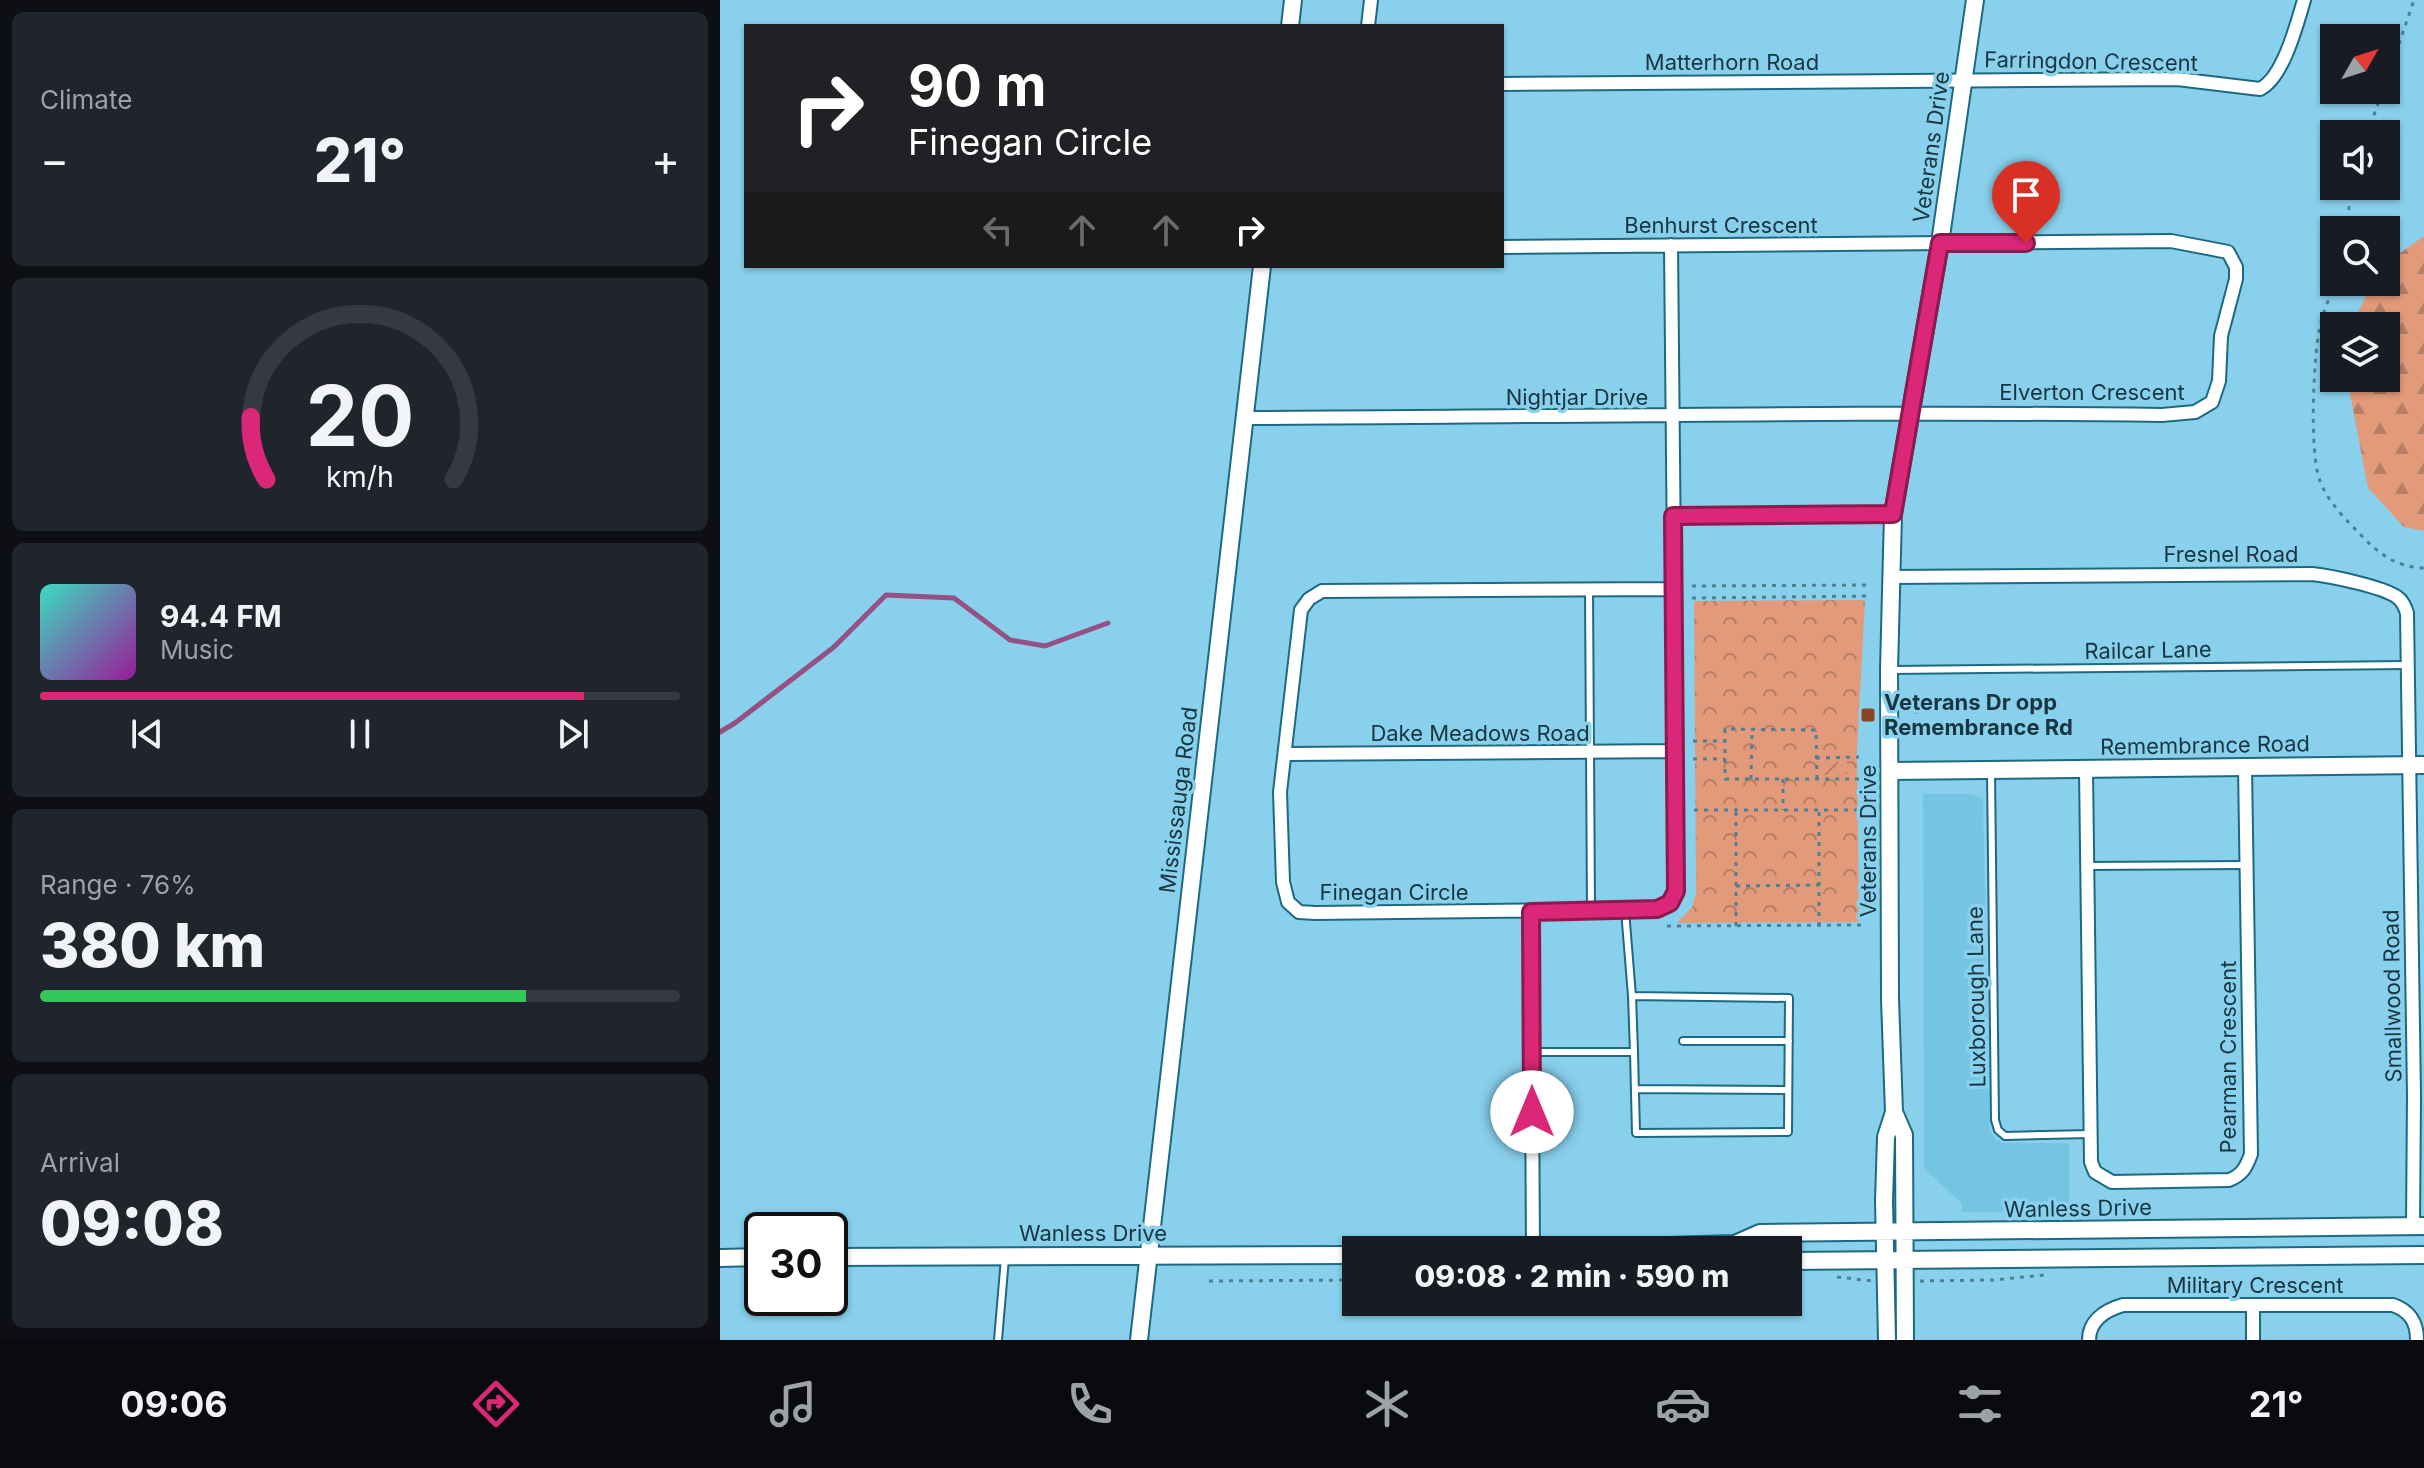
<!DOCTYPE html>
<html lang="en">
<head>
<meta charset="utf-8">
<style>
	body { margin:0; font-family:Inter,sans-serif; background:#20242c; color:#f1f3f6; height:100vh; display:flex; flex-direction:column; font-size:30px; white-space:nowrap }
	* { box-sizing:border-box; margin:0 }
	p { font-size:26px; color:#9ea1a6 }
	.icon { flex:none; width:44px; height:44px; fill:none; stroke:currentColor; stroke-width:2; stroke-linecap:round; stroke-linejoin:round }
	.map { position:relative; flex:1; overflow:hidden }
	.sheet { display:flex; flex-direction:column; gap:12px; padding:12px; background:#0d0f14; width:720px }
	.sheet>* { flex:none }
	.hud { position:absolute; left:24px; top:24px; width:760px; height:244px; border-radius:0px; box-shadow:0 2px 6px #0004; background:#202124; color:#fff; overflow:hidden }
	.needle { width:52px; rotate:51deg }
	.controls { position:absolute; left:1600px; top:24px; display:grid; gap:16px }
	.controls a { display:grid; place-items:center; width:80px; height:80px; border-radius:0px; background:#171b24; box-shadow:0 2px 6px #0004; font-size:40px }
	.speed { position:absolute; left:24px; top:1212px; display:flex; gap:16px; font-size:40px; font-weight:700; text-align:center }
	.speed>* { display:grid; place-content:center; width:104px; height:104px; border-radius:50%; background:#171b24; box-shadow:0 2px 6px #0004; line-height:1 }
	.speed .limit { border:4px solid #111; border-radius:12px; background:#fff; color:#111 }
	.pin { position:absolute; display:grid; place-items:center; width:68px; height:68px; color:#fff; margin:-82px -34px; border-radius:50% 50% 50% 0; rotate:-45deg; box-shadow:0 0 8px #0007 }
	.pin .icon { rotate:45deg }
	.me { position:absolute; width:88px; margin:-44px; rotate:0deg; stroke-linejoin:round; filter:drop-shadow(0 0 6px #0008) }
	.turn { display:flex; align-items:center; gap:28px; height:168px; padding:0 32px; font-size:36px }
	.turn .icon { width:104px; height:104px; stroke-width:2.5 }
	.turn b { display:block; font-size:56px; line-height:68px }
	.lanes { display:flex; align-items:center; height:76px; padding:0 32px; background:#0003; justify-content:center; gap:40px; direction:ltr }
	.lanes .off { opacity:.35 }
	.big { font-size:60px; font-weight:800; line-height:1.1 }
	.sheet .tile { flex:1; display:flex; flex-direction:column; justify-content:center; gap:12px; min-width:0; padding:0 28px; border-radius:12px; background:#20242c }
	.sheet .dial { align-items:center; gap:0 }
	.dial svg { height:208px; overflow:visible; fill:none; stroke:#363941; stroke-width:7; stroke-linecap:round; text-anchor:middle }
	.dial text { fill:#f1f3f6; stroke:none }
	.song { display:flex; align-items:center; gap:24px }
	.cover { width:96px; height:96px; border-radius:12px; background:linear-gradient(135deg,hsl(170 70% 55%),hsl(300 70% 35%)) }
	.played { height:8px; border-radius:4px; background:linear-gradient(90deg,#db2777 85%,#363941 85%) }
	.keys { display:flex; justify-content:space-around; direction:ltr }
	.heat { display:flex; justify-content:space-between; align-items:center; font-size:44px; direction:ltr }
	.charge { height:12px; border-radius:6px; background:linear-gradient(90deg,#34c759 76%,#363941 0) }
	.trip { position:absolute; left:622px; top:1236px; width:460px; height:80px; border-radius:0px; background:#171b24; box-shadow:0 2px 6px #0004; font-weight:800; line-height:80px; text-align:center }
	.menu { display:flex; height:128px; justify-content:space-around; align-items:center; background:#090b0e; color:#9ea1a6 }
	.menu .icon { width:56px; height:56px }
	.menu .active { color:#db2777 }
	.menu b { font-size:36px; color:#f1f3f6 }
	main { display:flex; flex:1; min-height:0 }
	.map>svg:first-child { display:block }
</style>
</head>
<body>
<main>
<section class="sheet">
<div class="tile"><p>Climate</p>
<div class="heat"><a>−</a><b class="big">21°</b><a>+</a></div>
</div>
<div class="tile dial"><svg viewBox="0 0 100 80">
<path d="M14 69A42 42 0 1 1 86 69"/>
<path d="M14 69A42 42 0 0 1 8 45" stroke="#db2777"/>
<text x="50" y="56" font-size="32" font-weight="700">20</text>
<text x="50" y="72" font-size="11">km/h</text>
</svg></div>
<div class="tile">
<div class="song"><i class="cover"></i><div><b>94.4 FM</b><p>Music</p></div></div>
<div class="played"></div>
<div class="keys"><svg class="icon" aria-label="previous" viewBox="0 0 24 24"><path d="M18 5L8 12l10 7zM5 5v14"/></svg><svg class="icon" aria-label="pause" viewBox="0 0 24 24"><path d="M8 5v14M16 5v14"/></svg><svg class="icon" aria-label="next" viewBox="0 0 24 24"><path d="M6 5l10 7-10 7zM19 5v14"/></svg></div>
</div>
<div class="tile"><p>Range · 76%</p><b class="big">380 km</b><div class="charge"></div></div>
<div class="tile"><p>Arrival</p><b class="big">09:08</b></div>
</section>
<div class="map">
<svg width="1704" height="1340" viewBox="0 0 1704 1340">
	<defs>
		<pattern id="forest-firs" width="22" height="20" patternUnits="userSpaceOnUse" patternTransform="scale(2)"><rect width="22" height="20" fill="#e39a7a"/><path d="M5 1l3.5 6h-7zM16 11l3.5 6h-7z" fill="#b77e66"/></pattern>
		<pattern id="park-crowns" width="20" height="18" patternUnits="userSpaceOnUse" patternTransform="scale(2)"><rect width="20" height="18" fill="#e39a7a"/><path d="M2 6a3 3 0 1 1 6 0M12 15a3 3 0 1 1 6 0" fill="none" stroke="#b77e66"/></pattern>
		<pattern id="garden-furrows" width="10" height="10" patternUnits="userSpaceOnUse" patternTransform="scale(2)"><rect width="10" height="10" fill="#e39a7a"/><path d="M-1 1l2-2M0 10L10 0M9 11l2-2" fill="none" stroke="#b77e66"/></pattern>
	</defs>
	<rect width="100%" height="100%" fill="#89d0ec"/>
	<path fill="#74c5e4" d="M 1203,794 L 1252,794 L 1263,799 L 1270,1131 L 1276,1140 L 1283,1143 L 1349,1143 L 1349,1211 L 1241,1212 L 1242,1204 L 1204,1168 Z"/>
	<path fill="url(#forest-firs)" d="M 1704,236 L 1704,531 L 1684,527 L 1648,488 L 1627,378 L 1666,378 L 1666,326 L 1632,326 L 1652,282 L 1666,282 L 1666,263 Z"/>
	<path fill="url(#park-crowns)" d="M 1145,600 L 1137,752 L 1139,922 L 957,923 L 972,907 L 976,893 L 974,601 Z"/>
	<path fill="url(#garden-furrows)" d="M 1127,762 L 1127,774 L 1102,775 L 1102,763 Z"/>
	<g fill="none" stroke-linecap="round" stroke-linejoin="round">
		<path stroke="#955084" stroke-width="5" d="M 0,732 L 15,723 L 114,647 L 166,595 L 234,598 L 290,640 L 325,646 L 388,623"/>
		<g stroke="#1d6982" stroke-width="10">
			<path id="lane" d="M 953,516 L 1170,514
				M 869,590 L 871,910
				M 1172,670 L 1687,665
				M 1271,772 L 1275,1120 L 1278,1130 L 1285,1136 L 1370,1134
				M 1367,866 L 1526,865
				M 905,910 L 912,996
				M 963,1041 L 1069,1041
				M 812,1052 L 914,1052 L 912,996 L 1069,998 L 1068,1132 L 916,1133 L 914,1052
				M 916,1089 L 1068,1090
				M 278,1340 L 285,1258"/>
		</g>
		<g stroke="#1d6982" stroke-width="16">
			<path id="street" d="M 648,26 L 651,0
				M 782,84 L 1457,79 L 1540,89 C 1563,78 1577,24 1584,0
				M 951,245 L 957,877 C 955,894 952,901 937,909 L 595,913 L 579,912 L 568,902 L 563,882 L 560,792 L 581,610 L 589,599 L 602,591 L 953,589
				M 525,418 C 831,417 1137,411 1442,415 L 1475,412 L 1492,402 L 1499,381 L 1501,336 L 1516,279 L 1516,267 L 1508,252 L 1451,241 L 782,247
				M 1170,577 L 1592,574 C 1611,576 1663,587 1677,597 C 1683,601 1685,607 1687,613 L 1694,1096 L 1693,1226
				M 566,754 L 955,751
				M 1366,769 L 1371,1162 L 1375,1172 L 1392,1182 L 1509,1180 C 1522,1175 1526,1168 1531,1154 L 1525,767
				M 811,912 L 813,1250
				M 1533,1305 L 1533,1340
				M 1369,1340 C 1369,1320 1386,1310 1403,1305 L 1673,1305 C 1690,1311 1697,1322 1697,1340"/>
		</g>
		<g stroke="#1d6982" stroke-width="20">
			<path id="secondary" d="M 570,26 L 573,0
				M 1170,771 L 1704,765
				M 1174,1112 L 1184,1135 L 1185,1340
				M 809,1250 L 1015,1244 L 1040,1233 L 1704,1226
				M 110,1257 L 636,1255
				M 0,1258 L 42,1257
				M 1068,1261 L 1704,1255
				M 419,1340 L 542,266
				M 1167,1340 L 1164,1201 L 1166,1137 L 1174,1112 L 1170,999 L 1169,670 L 1173,514 L 1220,243 L 1255,0"/>
		</g>
		<path stroke="#4e8093" stroke-width="3" stroke-dasharray="4 6" stroke-linecap="butt" d="M 1666,82 L 1694,0
			M 1647,134 L 1663,90
			M 1627,230 L 1631,186
			M 1616,282 C 1611,295 1604,309 1601,322 C 1593,352 1589,454 1600,481 C 1608,502 1626,520 1641,535 C 1659,554 1676,567 1704,568
			M 972,586 L 1148,585
			M 972,598 L 1148,596
			M 1194,712 L 1218,710
			M 973,741 L 1005,741
			M 1096,758 L 1139,757
			M 973,759 L 1005,759
			M 1031,779 L 1032,731
			M 1063,779 L 1063,810
			M 1097,779 L 1096,730 L 1005,729 L 1005,779 C 1050,779 1095,779 1139,779
			M 974,810 L 1140,810
			M 1016,886 L 1099,885
			M 947,926 L 1141,925
			M 1016,926 L 1016,810
			M 1099,926 L 1099,810
			M 1117,1277 L 1153,1281
			M 489,1281 L 636,1280
			M 1200,1281 L 1273,1280 L 1324,1275"/>
		<use href="#lane" stroke="#fff" stroke-width="6"/>
		<use href="#street" stroke="#fff" stroke-width="12"/>
		<use href="#secondary" stroke="#fff" stroke-width="16"/>
	</g>
	<g fill="none" stroke-linecap="round" stroke-linejoin="round">
		<g stroke="#8e194d" stroke-width="20">
			<path id="route" d="M 812,1112 L 811,912 L 937,909 L 950,903 L 956,891 L 953,516 L 1173,514 L 1220,243 L 1306,243"/>
		</g>
		<use href="#route" stroke="#db2777" stroke-width="14"/>
	</g>
	<rect fill="#8c4422" stroke="#89d0ec" stroke-width="3" x="1140" y="707" width="16" height="16" rx="4"/>
	<g text-anchor="middle" dominant-baseline="central" stroke-width="7" stroke-linejoin="round" paint-order="stroke">
		<g font-size="22" fill="#183641" stroke="#89d0ec">
			<text transform="translate(1371 61) rotate(1)">Farringdon Crescent</text>
			<text x="1012" y="62">Matterhorn Road</text>
			<text transform="translate(1211 147) rotate(-82)">Veterans Drive</text>
			<text x="1001" y="225">Benhurst Crescent</text>
			<text x="1372" y="392">Elverton Crescent</text>
			<text x="857" y="397">Nightjar Drive</text>
			<text x="1511" y="554">Fresnel Road</text>
			<text transform="translate(1428 650) rotate(-1)">Railcar Lane</text>
			<text x="760" y="733">Dake Meadows Road</text>
			<text transform="translate(1485 745) rotate(-1)">Remembrance Road</text>
			<text transform="translate(458 800) rotate(-83)">Mississauga Road</text>
			<text transform="translate(1148 841) rotate(-90)">Veterans Drive</text>
			<text x="674" y="892">Finegan Circle</text>
			<text transform="translate(1672 996) rotate(-91)">Smallwood Road</text>
			<text transform="translate(1256 997) rotate(-91)">Luxborough Lane</text>
			<text transform="translate(1508 1057) rotate(-90)">Pearman Crescent</text>
			<text transform="translate(1358 1208) rotate(-1)">Wanless Drive</text>
			<text x="373" y="1233">Wanless Drive</text>
			<text x="1535" y="1285">Military Crescent</text>
		</g>
		<g font-size="22" font-weight="bold" fill="#183641" stroke="#89d0ec" text-anchor="start">
			<text x="1164" y="702">Veterans Dr opp<tspan x="1164" dy="25">Remembrance Rd</tspan></text>
		</g>
	</g>
</svg>
<div class="controls">
<a><svg class="needle" viewBox="-14 -14 28 28"><path d="M0-13l5 13h-10z" fill="#e53935"/><path d="M0 13l5-13h-10z" fill="#9ea1a6"/></svg></a>
<a><svg class="icon" aria-label="sound" viewBox="0 0 24 24"><path d="M4 9h4l5-4v14l-5-4H4zM17 9q2 3 0 6"/></svg></a>
<a><svg class="icon" aria-label="search" viewBox="0 0 24 24"><circle cx="10" cy="10" r="6"/><path d="M15 15l6 6"/></svg></a>
<a><svg class="icon" aria-label="layers" viewBox="0 0 24 24"><path d="M12 4l9 5-9 5-9-5zM3 14l9 5 9-5"/></svg></a>
</div>
<div class="speed"><div class="limit">30</div></div>
<div class="pin" style="left:1306px;top:243px;background:#d93025"><svg class="icon" aria-label="arrive" viewBox="0 0 24 24"><path d="M6 21V4h12l-3 4 3 4H6"/></svg></div>
<svg class="me" style="left:812px;top:1112px" viewBox="-20 -20 40 40"><circle r="19" fill="#fff"/><path d="M0-13L10 11 0 6-10 11z" fill="#db2777"/></svg>
<div class="trip">09:08 · 2 min · 590 m</div>
<div class="hud">
<div class="turn"><svg class="icon" aria-label="right" viewBox="0 0 24 24"><path d="M7 20v-9h11M14 6l5 5-5 5"/></svg><div><b>90 m</b>Finegan Circle</div></div>
<div class="lanes"><svg class="icon off" aria-label="left" viewBox="0 0 24 24"><path d="M17 20v-9H6M10 6l-5 5 5 5"/></svg><svg class="icon off" aria-label="ahead" viewBox="0 0 24 24"><path d="M12 20V5M6 11l6-6 6 6"/></svg><svg class="icon off" aria-label="ahead" viewBox="0 0 24 24"><path d="M12 20V5M6 11l6-6 6 6"/></svg><svg class="icon" aria-label="right" viewBox="0 0 24 24"><path d="M7 20v-9h11M14 6l5 5-5 5"/></svg></div>
</div>
</div>
</main>
<nav class="menu">
<b>09:06</b>
<svg class="icon active" aria-label="directions" viewBox="0 0 24 24"><path d="M12 3l9 9-9 9-9-9zM9 14v-3h6M13 9l2 2-2 2"/></svg>
<svg class="icon" aria-label="music" viewBox="0 0 24 24"><path d="M9 18V5l10-2v13"/><circle cx="6" cy="18" r="3"/><circle cx="16" cy="16" r="3"/></svg>
<svg class="icon" aria-label="phone" viewBox="0 0 24 24"><path d="M5 4h4l2 5-3 2q2 4 5 5l2-3 5 2v4C11 20 4 13 5 4z"/></svg>
<svg class="icon" aria-label="climate" viewBox="0 0 24 24"><path d="M12 3v18M4 7l16 10M4 17L20 7"/></svg>
<svg class="icon" aria-label="car" viewBox="0 0 24 24"><path d="M5 17H2v-5l4-1 3-4h7l3 4 3 1v5h-3M9 17h6M6 11h13"/><circle cx="7" cy="17" r="2"/><circle cx="17" cy="17" r="2"/></svg>
<svg class="icon" aria-label="filters" viewBox="0 0 24 24"><path d="M4 7h16M4 17h16"/><circle cx="9" cy="7" r="2"/><circle cx="15" cy="17" r="2"/></svg>
<b>21°</b>
</nav>
</body>
</html>
